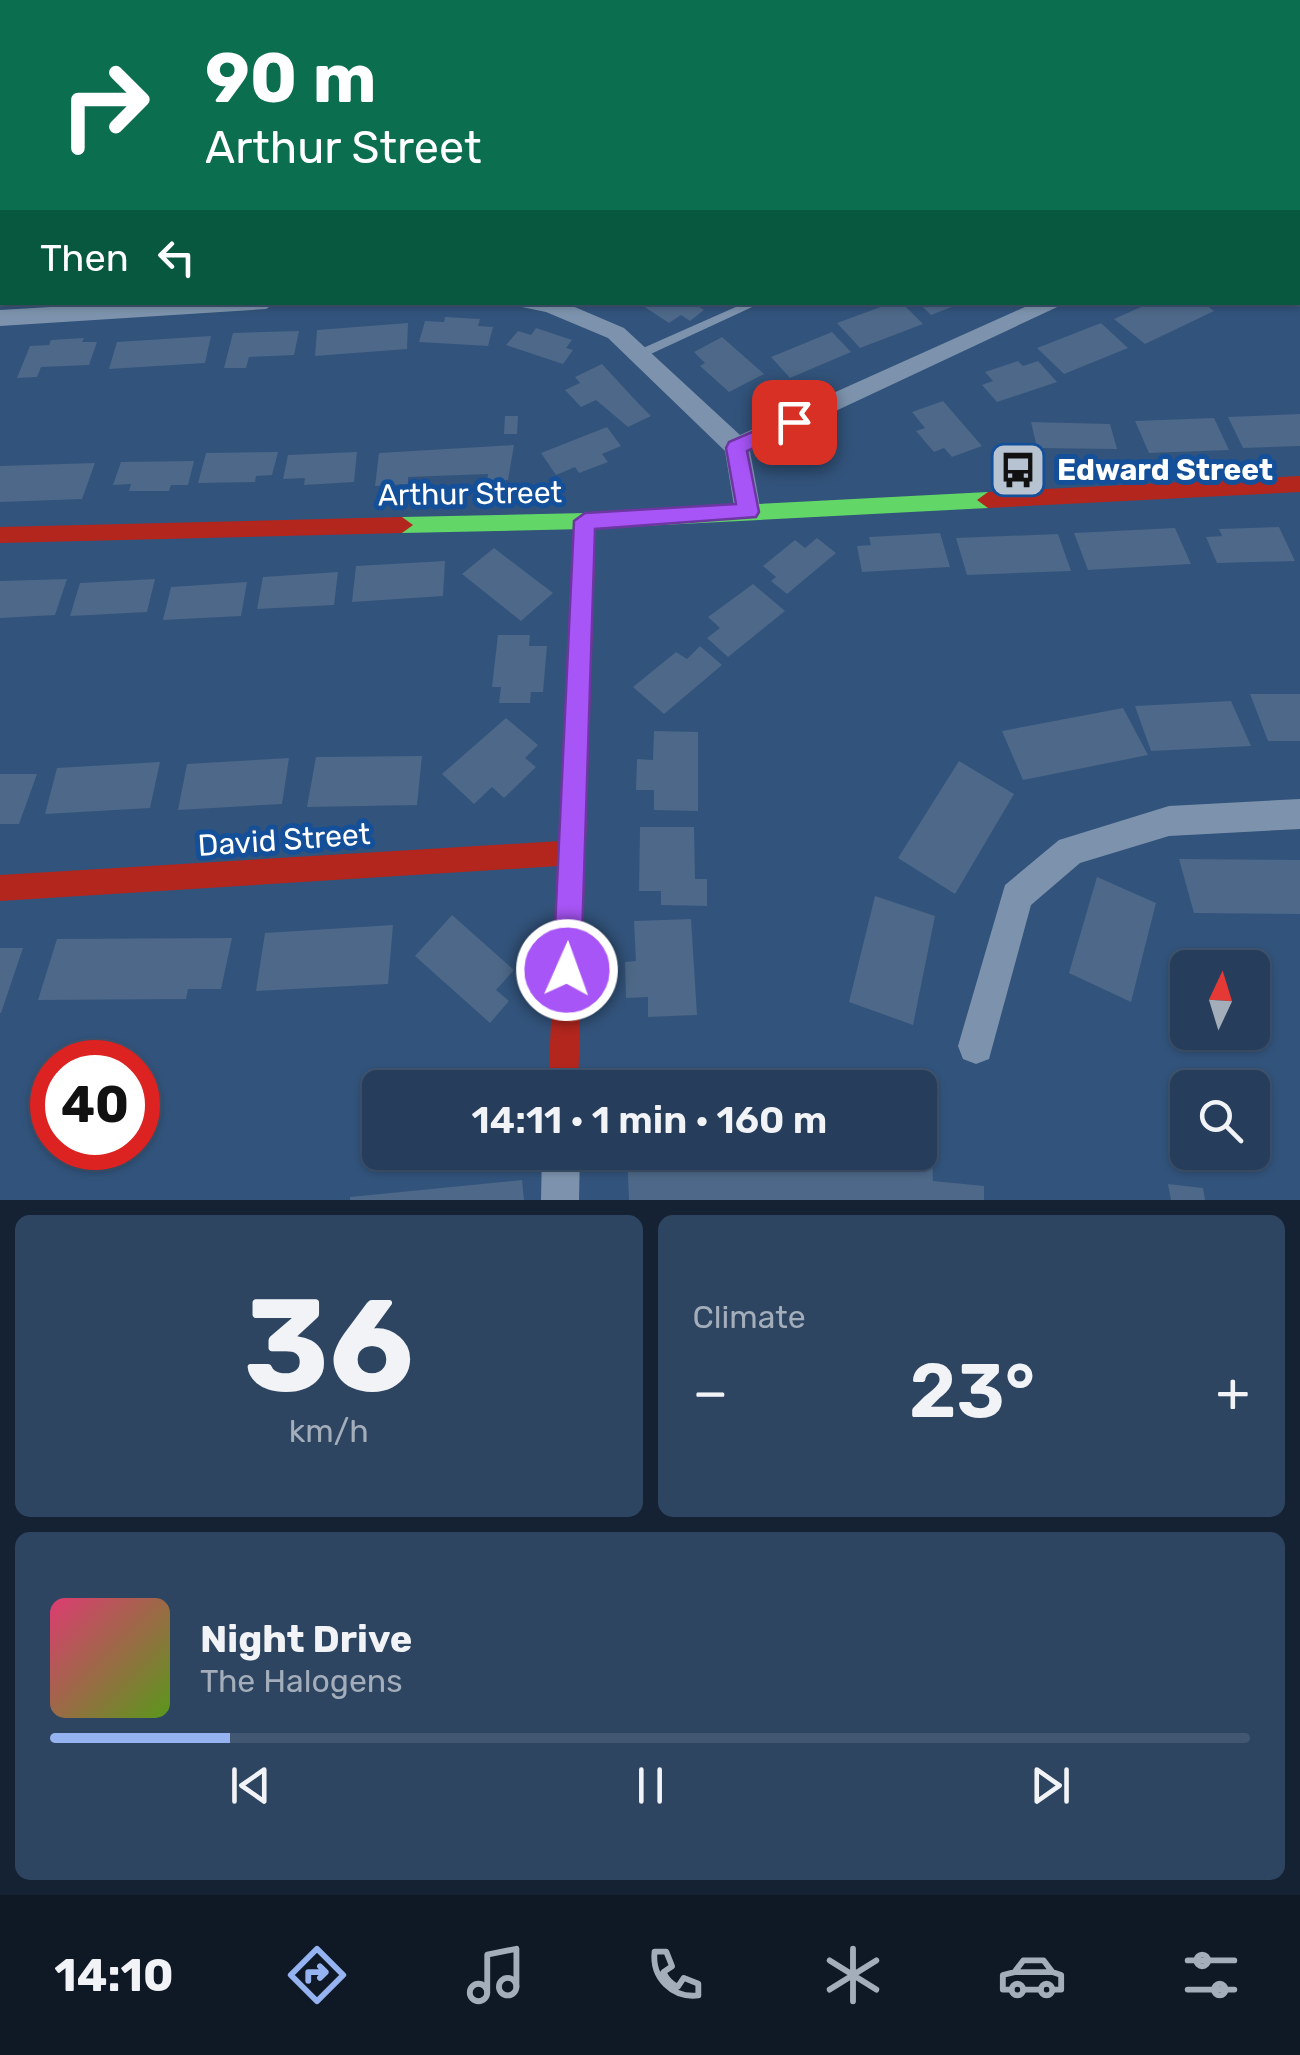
<!DOCTYPE html>
<html lang="en">
<head>
<meta charset="utf-8">
<style>
	body { margin:0; font-family:Rubik,sans-serif; background:#2e4562; color:#f1f3f6; height:100vh; display:flex; flex-direction:column; font-size:38px; white-space:nowrap }
	* { box-sizing:border-box; margin:0 }
	p { font-size:32px; color:#a4aebb }
	.icon { flex:none; width:55px; height:55px; fill:none; stroke:currentColor; stroke-width:2; stroke-linecap:round; stroke-linejoin:round }
	.map { position:relative; height:1200px; overflow:hidden }
	.sheet { display:flex; flex-direction:column; gap:15px; padding:15px; background:#152233; flex:1 }
	.sheet>* { flex:none }
	.banner { position:absolute; left:0px; top:0px; width:1300px; height:305px; box-shadow:0 2px 8px #0004,0 0 0 2px #425772; background:#0b6e4f; color:#fff; overflow:hidden }
	.needle { width:65px; rotate:4deg }
	.tools { position:absolute; left:1170px; top:950px; display:grid; gap:20px }
	.tools a { display:grid; place-items:center; width:100px; height:100px; border-radius:15px; background:#263e5c; box-shadow:0 2px 8px #0004,0 0 0 2px #425772; font-size:50px }
	.speed { position:absolute; left:30px; top:1040px; display:flex; gap:20px; font-size:50px; font-weight:700; text-align:center }
	.speed>* { display:grid; place-content:center; width:130px; height:130px; border-radius:50%; background:#263e5c; box-shadow:0 2px 8px #0004,0 0 0 2px #425772; line-height:1 }
	.speed .limit { border:15px solid #d22; background:#fff; color:#111 }
	.pin { position:absolute; display:grid; place-items:center; width:85px; height:85px; color:#fff; margin:-42px; border-radius:20px; box-shadow:0 5px 15px #0006 }
	.me { position:absolute; width:110px; margin:-55px; rotate:2deg; stroke-linejoin:round; filter:drop-shadow(0 0 8px #0008) }
	.turn { display:flex; align-items:center; gap:35px; height:210px; padding:0 40px; font-size:45px }
	.turn .icon { width:130px; height:130px; stroke-width:2.5 }
	.turn b { display:block; font-size:70px; line-height:85px }
	.then { display:flex; align-items:center; height:95px; padding:0 40px; background:#0003; gap:20px; font-size:38px }
	.big { font-size:75px; font-weight:600; line-height:1.1 }
	.sheet .card { flex:1; display:flex; flex-direction:column; justify-content:center; gap:15px; min-width:0; padding:0 35px; border-radius:15px; background:#2e4562 }
	.sheet .dial { align-items:center; gap:0 }
	.dial b { font-size:130px; line-height:1 }
	.song { display:flex; align-items:center; gap:30px }
	.cover { width:120px; height:120px; border-radius:15px; background:linear-gradient(135deg,hsl(340 70% 55%),hsl(90 70% 35%)) }
	.played { height:10px; border-radius:5px; background:linear-gradient(90deg,#95b2f1 15%,#425772 15%) }
	.keys { display:flex; justify-content:space-around; direction:ltr }
	.heat { display:flex; justify-content:space-between; align-items:center; font-size:55px; direction:ltr }
	.sheet .tiles { flex:1; display:grid; gap:15px; grid-template-columns:1fr 1fr }
	.card:last-child { grid-column:span 2 }
	.trip { position:absolute; left:362px; top:1070px; width:575px; height:100px; border-radius:15px; background:#263e5c; box-shadow:0 2px 8px #0004,0 0 0 2px #425772; font-weight:600; line-height:100px; text-align:center }
	.dock { display:flex; height:160px; justify-content:space-around; align-items:center; background:#0f1925; color:#a4aebb }
	.dock .icon { width:70px; height:70px }
	.dock .on { color:#95b2f1 }
	.dock b { font-size:45px; color:#f1f3f6 }
	.map>svg:first-child { display:block }
</style>
</head>
<body>
<div class="map">
<svg width="1300" height="1200" viewBox="0 0 1300 1200">
	<rect width="100%" height="100%" fill="#32537b"/>
	<path fill="#2060ab" d="M 0,0 L 1205,0 L 1206,2 L 2,2 L 0,239 Z"/>
	<g fill="none" stroke-linecap="round" stroke-linejoin="round">
		<path stroke="#103d76" stroke-width="8" d="M 1028,2 L 1032,0"/>
	</g>
	<path fill="#4d6888" d="M 637,302 L 692,302 L 704,310 L 690,321 L 681,315 L 669,323 Z
		M 894,302 L 901,302 L 923,324 L 860,348 L 837,323 Z
		M 918,302 L 962,302 L 962,303 L 931,315 Z
		M 1152,302 L 1202,302 L 1214,311 L 1145,344 L 1114,319 Z
		M 445,317 L 480,319 L 478,326 L 493,327 L 488,346 L 419,342 L 425,321 L 444,322 Z
		M 408,323 L 407,349 L 315,356 L 317,330 Z
		M 1101,323 L 1128,348 L 1064,374 L 1037,348 Z
		M 536,328 L 572,340 L 566,348 L 573,350 L 563,364 L 506,345 L 518,331 L 531,335 Z
		M 299,331 L 294,355 L 249,357 L 246,368 L 224,368 L 233,333 Z
		M 832,332 L 851,352 L 790,378 L 771,357 Z
		M 211,336 L 205,363 L 109,369 L 117,342 Z
		M 722,337 L 764,374 L 729,392 L 700,366 L 705,363 L 694,352 Z
		M 84,338 L 82,342 L 97,342 L 89,365 L 41,367 L 37,377 L 17,378 L 30,346 L 49,345 L 51,340 Z
		M 1018,361 L 1023,366 L 1038,361 L 1057,382 L 997,402 L 982,385 L 993,381 L 985,372 Z
		M 602,364 L 638,403 L 651,416 L 628,427 L 596,400 L 581,407 L 565,390 L 580,383 L 575,377 Z
		M 943,401 L 982,446 L 952,457 L 944,448 L 934,452 L 916,431 L 925,428 L 912,412 Z
		M 1300,414 L 1300,446 L 1243,448 L 1228,417 Z
		M 505,416 L 518,416 L 517,434 L 504,434 Z
		M 1214,418 L 1229,450 L 1149,453 L 1135,421 Z
		M 1031,422 L 1110,424 L 1117,449 L 1037,448 Z
		M 607,427 L 621,446 L 602,454 L 608,462 L 579,473 L 575,467 L 556,475 L 541,453 Z
		M 514,445 L 508,480 L 487,481 L 488,474 L 408,477 L 408,484 L 375,486 L 379,453 Z
		M 278,452 L 272,475 L 256,476 L 255,482 L 198,483 L 206,453 Z
		M 357,452 L 354,482 L 304,485 L 305,478 L 283,479 L 288,455 Z
		M 194,461 L 188,485 L 171,485 L 169,491 L 129,491 L 131,484 L 113,485 L 121,462 Z
		M 95,463 L 82,499 L 0,502 L 0,466 Z
		M 1279,527 L 1295,561 L 1217,563 L 1206,537 L 1222,536 L 1219,529 Z
		M 1175,528 L 1191,564 L 1088,570 L 1074,533 Z
		M 940,533 L 950,567 L 862,572 L 857,546 L 871,545 L 869,537 Z
		M 1058,534 L 1071,571 L 967,575 L 956,538 Z
		M 817,538 L 836,553 L 787,594 L 771,581 L 776,577 L 763,566 L 795,540 L 805,548 Z
		M 494,548 L 553,593 L 521,621 L 462,574 Z
		M 445,561 L 443,596 L 352,602 L 356,566 Z
		M 338,572 L 334,605 L 257,609 L 263,577 Z
		M 67,579 L 55,615 L 0,618 L 0,581 Z
		M 155,579 L 147,612 L 70,616 L 80,583 Z
		M 247,582 L 241,616 L 163,620 L 171,587 Z
		M 753,584 L 785,611 L 728,657 L 707,638 L 720,628 L 708,617 Z
		M 498,635 L 530,635 L 529,646 L 547,646 L 543,692 L 531,692 L 530,703 L 499,703 L 501,687 L 492,687 Z
		M 700,646 L 722,665 L 664,714 L 633,687 L 676,652 L 687,659 Z
		M 1250,694 L 1300,694 L 1300,741 L 1268,741 Z
		M 1231,701 L 1251,746 L 1151,751 L 1135,706 Z
		M 1123,708 L 1148,755 L 1023,780 L 1002,731 Z
		M 506,718 L 538,745 L 525,758 L 536,767 L 504,798 L 492,787 L 474,804 L 442,774 Z
		M 654,731 L 698,732 L 698,811 L 654,810 L 654,790 L 636,790 L 637,759 L 653,760 Z
		M 422,756 L 417,805 L 307,807 L 316,757 Z
		M 289,758 L 282,804 L 178,810 L 187,764 Z
		M 959,761 L 1014,794 L 955,894 L 898,858 Z
		M 160,762 L 150,808 L 45,814 L 57,768 Z
		M 0,774 L 37,774 L 19,824 L 0,824 Z
		M 640,827 L 694,827 L 695,879 L 707,879 L 707,906 L 661,905 L 661,891 L 639,891 Z
		M 1179,859 L 1300,860 L 1300,914 L 1194,913 Z
		M 1097,877 L 1156,903 L 1131,1002 L 1069,973 Z
		M 875,896 L 935,916 L 913,1025 L 849,1002 Z
		M 452,915 L 514,970 L 496,990 L 509,1001 L 490,1023 L 415,956 Z
		M 691,919 L 697,1015 L 648,1017 L 648,997 L 626,998 L 625,962 L 636,961 L 634,921 Z
		M 393,925 L 388,984 L 256,991 L 265,933 Z
		M 232,938 L 221,989 L 188,989 L 186,999 L 38,1000 L 57,939 Z
		M 0,948 L 23,948 L 1,1013 L 0,1013 Z
		M 627,1152 L 932,1154 L 933,1181 L 984,1186 L 984,1200 L 629,1200 Z
		M 522,1180 L 524,1200 L 350,1200 L 350,1197 Z
		M 1168,1184 L 1203,1188 L 1205,1200 L 1171,1200 Z"/>
	<g fill="none" stroke-linecap="round" stroke-linejoin="round">
		<path fill="#7d93ad" fill-rule="evenodd" d="M 1298,88 L 1300,88 L 1300,94 L 1298,94 Z
			M 747,302 L 763,302 L 642,358 L 634,358 L 632,355 L 634,352 Z"/>
		<path fill="#7d93ad" fill-rule="evenodd" d="M 1300,186 L 1300,200 L 1298,200 L 1298,187 Z
			M 134,302 L 277,302 L 266,309 L 0,326 L 0,310 Z
			M 519,302 L 563,302 L 624,328 L 740,435 L 1036,302 L 1068,302 L 750,451 L 761,512 L 757,519 L 739,519 L 735,512 L 725,451 L 608,338 L 546,312 L 522,307 Z
			M 1300,799 L 1300,829 L 1169,836 L 1080,863 L 1031,905 L 989,1059 L 976,1064 L 963,1059 L 958,1046 L 1005,885 L 1059,840 L 1169,806 Z
			M 542,1152 L 580,1152 L 579,1200 L 541,1200 Z"/>
		<path fill="#63d668" fill-rule="evenodd" d="M 988,492 L 999,500 L 988,508 L 585,529 L 402,533 L 391,525 L 402,517 L 585,513 Z"/>
		<path fill="#b3261e" fill-rule="evenodd" d="M 1300,476 L 1300,492 L 988,508 L 977,500 L 988,492 Z
			M 585,513 L 596,521 L 578,1088 L 548,1088 L 558,866 L 0,901 L 0,875 L 560,841 L 574,521 Z
			M 402,517 L 413,525 L 402,533 L 0,543 L 0,527 Z"/>
	</g>
	<path fill="#a855f7" stroke="#6d37a1" stroke-width="2.5" d="M 794,414 L 801,416 L 801,427 L 747,451 L 759,512 L 756,517 L 595,529 L 581,970 L 577,980 L 567,984 L 557,980 L 553,970 L 574,521 L 585,513 L 736,504 L 726,448 L 729,442 Z"/>
	<defs>
		<g id="bus-square" transform="scale(2.875)"><rect x="-9" y="-9" width="18" height="18" rx="4" fill="#b7c3d1" stroke="#145099"/><path d="M-5-6H5V4H4V6H2V4H-2V6H-4V4H-5ZM-3.5-4V0h7V-4ZM-3.5 1.2v1.5H-2V1.2ZM2 1.2v1.5H3.5V1.2Z" fill="#111"/></g>
	</defs>
	<g fill-rule="evenodd">
		<use href="#bus-square" x="1018" y="470"/>
	</g>
	<g text-anchor="middle" dominant-baseline="central" stroke-width="10" stroke-linejoin="round" paint-order="stroke">
		<g font-size="30" font-weight="bold" fill="#fff" stroke="#145099" text-anchor="start">
			<text x="1057" y="470">Edward Street</text>
		</g>
		<g font-size="30" fill="#fff" stroke="#145099">
			<text transform="translate(470 494) rotate(-1)">Arthur Street</text>
			<text transform="translate(284 840) rotate(-4)">David Street</text>
		</g>
	</g>
</svg>
<div class="tools">
<a><svg class="needle" viewBox="-14 -14 28 28"><path d="M0-13l5 13h-10z" fill="#e53935"/><path d="M0 13l5-13h-10z" fill="#a4aebb"/></svg></a>
<a><svg class="icon" aria-label="search" viewBox="0 0 24 24"><circle cx="10" cy="10" r="6"/><path d="M15 15l6 6"/></svg></a>
</div>
<div class="speed"><div class="limit">40</div></div>
<div class="pin" style="left:794px;top:422px;background:#d93025"><svg class="icon" aria-label="arrive" viewBox="0 0 24 24"><path d="M6 21V4h12l-3 4 3 4H6"/></svg></div>
<svg class="me" style="left:567px;top:970px" viewBox="-20 -20 40 40"><circle r="17" fill="#a855f7" stroke="#fff" stroke-width="3"/><path d="M0-11L8 9 0 5-8 9z" fill="#fff"/></svg>
<div class="trip">14:11 · 1 min · 160 m</div>
<div class="banner">
<div class="turn"><svg class="icon" aria-label="right" viewBox="0 0 24 24"><path d="M7 20v-9h11M14 6l5 5-5 5"/></svg><div><b>90 m</b>Arthur Street</div></div>
<div class="then">Then<svg class="icon" aria-label="left" viewBox="0 0 24 24"><path d="M17 20v-9H6M10 6l-5 5 5 5"/></svg></div>
</div>
</div>
<section class="sheet">
<div class="tiles">
<div class="card dial"><b>36</b><p>km/h</p></div>
<div class="card"><p>Climate</p>
<div class="heat"><a>−</a><b class="big">23°</b><a>+</a></div>
</div>
<div class="card">
<div class="song"><i class="cover"></i><div><b>Night Drive</b><p>The Halogens</p></div></div>
<div class="played"></div>
<div class="keys"><svg class="icon" aria-label="previous" viewBox="0 0 24 24"><path d="M18 5L8 12l10 7zM5 5v14"/></svg><svg class="icon" aria-label="pause" viewBox="0 0 24 24"><path d="M8 5v14M16 5v14"/></svg><svg class="icon" aria-label="next" viewBox="0 0 24 24"><path d="M6 5l10 7-10 7zM19 5v14"/></svg></div>
</div>
</div>
</section>
<nav class="dock">
<b>14:10</b>
<svg class="icon on" aria-label="directions" viewBox="0 0 24 24"><path d="M12 3l9 9-9 9-9-9zM9 14v-3h6M13 9l2 2-2 2"/></svg>
<svg class="icon" aria-label="music" viewBox="0 0 24 24"><path d="M9 18V5l10-2v13"/><circle cx="6" cy="18" r="3"/><circle cx="16" cy="16" r="3"/></svg>
<svg class="icon" aria-label="phone" viewBox="0 0 24 24"><path d="M5 4h4l2 5-3 2q2 4 5 5l2-3 5 2v4C11 20 4 13 5 4z"/></svg>
<svg class="icon" aria-label="climate" viewBox="0 0 24 24"><path d="M12 3v18M4 7l16 10M4 17L20 7"/></svg>
<svg class="icon" aria-label="car" viewBox="0 0 24 24"><path d="M5 17H2v-5l4-1 3-4h7l3 4 3 1v5h-3M9 17h6M6 11h13"/><circle cx="7" cy="17" r="2"/><circle cx="17" cy="17" r="2"/></svg>
<svg class="icon" aria-label="filters" viewBox="0 0 24 24"><path d="M4 7h16M4 17h16"/><circle cx="9" cy="7" r="2"/><circle cx="15" cy="17" r="2"/></svg>
</nav>
</body>
</html>
